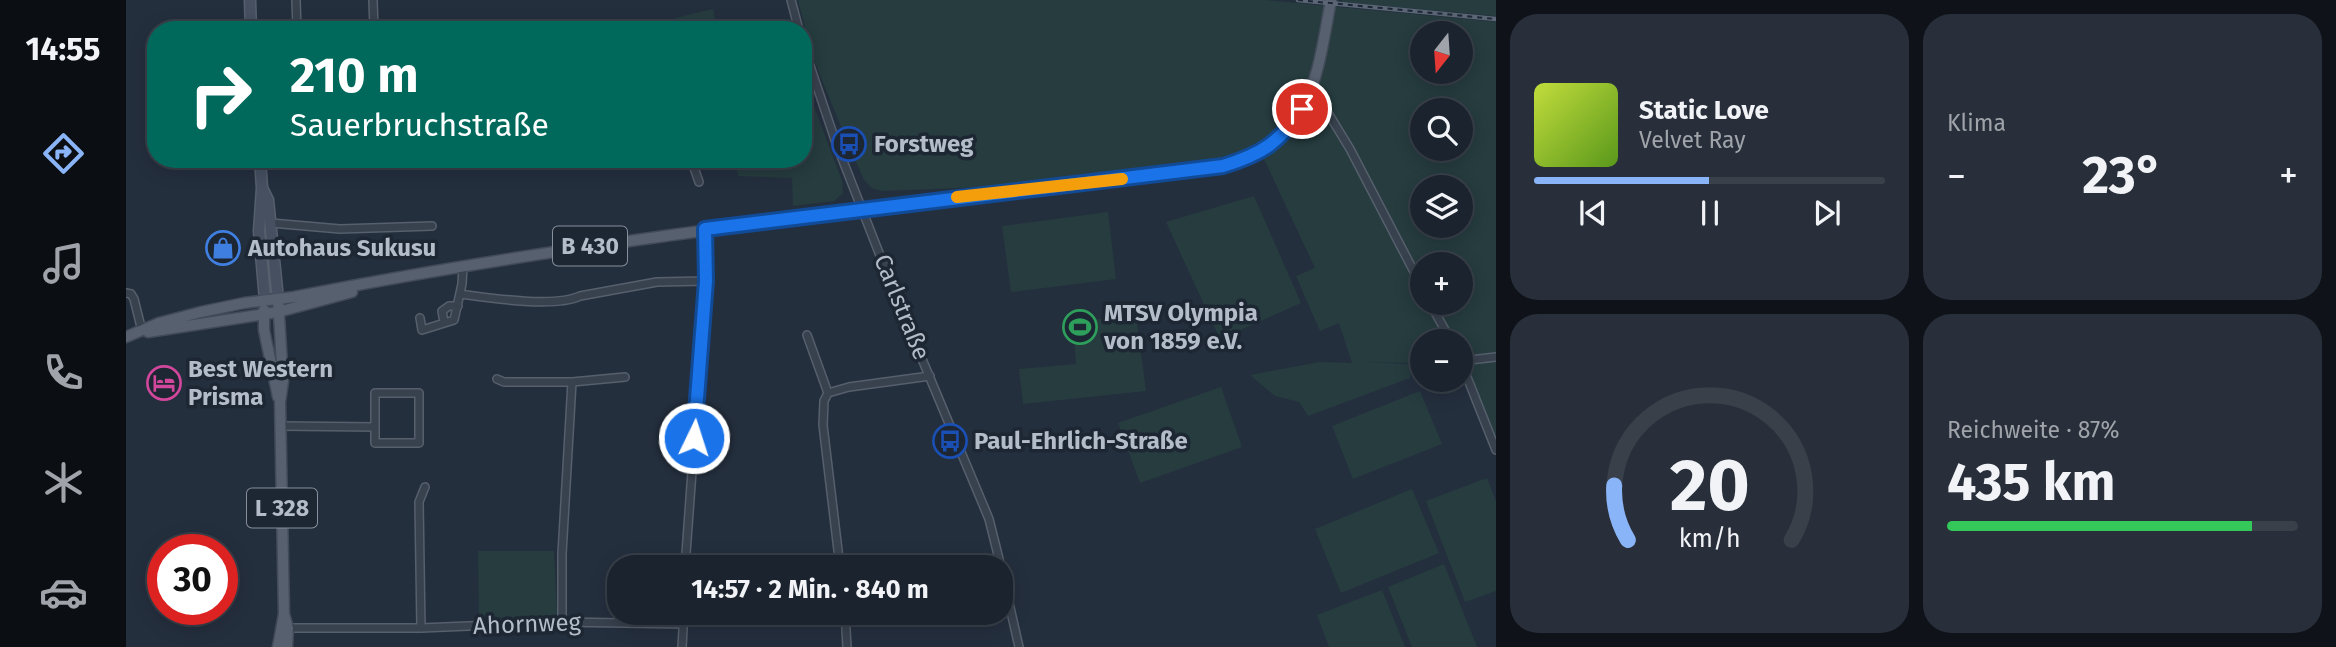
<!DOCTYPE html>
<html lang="de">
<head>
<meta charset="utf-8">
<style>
	body { margin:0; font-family:"Fira Sans",sans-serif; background:#282f3a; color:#f1f3f6; height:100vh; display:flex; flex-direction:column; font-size:26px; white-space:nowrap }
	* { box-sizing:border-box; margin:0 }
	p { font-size:23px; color:#a0a4aa }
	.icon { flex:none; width:38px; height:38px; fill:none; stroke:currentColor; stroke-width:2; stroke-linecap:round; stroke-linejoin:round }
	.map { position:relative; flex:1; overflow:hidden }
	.drawer { display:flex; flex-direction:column; gap:14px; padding:14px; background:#0f1319; width:840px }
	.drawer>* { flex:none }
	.guide { position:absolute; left:21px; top:21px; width:665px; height:147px; border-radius:28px; box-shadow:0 4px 18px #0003,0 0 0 2px #39404a; background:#00695c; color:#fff; overflow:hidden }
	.needle { width:46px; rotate:197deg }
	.buttons { position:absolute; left:1284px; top:21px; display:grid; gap:14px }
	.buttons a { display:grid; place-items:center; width:63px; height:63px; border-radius:50%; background:#1b232e; box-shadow:0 4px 18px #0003,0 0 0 2px #39404a; font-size:35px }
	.speed { position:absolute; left:21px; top:534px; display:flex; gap:14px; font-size:35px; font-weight:700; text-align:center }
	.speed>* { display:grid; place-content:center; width:91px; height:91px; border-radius:50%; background:#1b232e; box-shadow:0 4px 18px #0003,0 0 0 2px #39404a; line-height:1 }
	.speed .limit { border:10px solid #d22; background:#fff; color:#111 }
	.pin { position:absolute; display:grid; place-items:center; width:60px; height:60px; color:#fff; margin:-30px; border:4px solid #fff; border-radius:50%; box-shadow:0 2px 7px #0007 }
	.me { position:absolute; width:77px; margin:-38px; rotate:4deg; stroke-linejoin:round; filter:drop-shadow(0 0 5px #0008) }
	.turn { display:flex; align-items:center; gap:24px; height:147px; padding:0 28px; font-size:32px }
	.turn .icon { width:91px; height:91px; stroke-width:2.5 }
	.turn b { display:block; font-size:49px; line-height:60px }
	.big { font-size:52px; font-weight:700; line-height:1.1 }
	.drawer .card { flex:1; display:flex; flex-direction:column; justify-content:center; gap:10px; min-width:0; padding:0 24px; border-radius:28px; background:#282f3a }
	.drawer .dial { align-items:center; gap:0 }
	.dial svg { height:182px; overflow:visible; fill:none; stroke:#39404a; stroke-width:7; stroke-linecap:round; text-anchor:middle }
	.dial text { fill:#f1f3f6; stroke:none }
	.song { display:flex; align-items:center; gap:21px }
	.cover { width:84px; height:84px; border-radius:10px; background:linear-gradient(135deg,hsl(70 70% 55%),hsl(90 70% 35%)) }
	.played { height:7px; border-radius:4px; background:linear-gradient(90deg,#8ab4f8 50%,#39404a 50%) }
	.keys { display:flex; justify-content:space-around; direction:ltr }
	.heat { display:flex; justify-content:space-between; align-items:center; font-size:38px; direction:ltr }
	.charge { height:10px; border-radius:5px; background:linear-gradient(90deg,#34c759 87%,#39404a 0) }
	.drawer .tiles { flex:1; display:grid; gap:14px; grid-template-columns:repeat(2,1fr) }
	.trip { position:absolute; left:481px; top:555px; width:406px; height:70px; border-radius:28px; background:#1b232e; box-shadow:0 4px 18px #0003,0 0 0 2px #39404a; font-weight:700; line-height:70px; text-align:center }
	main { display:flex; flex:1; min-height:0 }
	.dock { display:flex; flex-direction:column; width:126px; justify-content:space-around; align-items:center; background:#0b0e12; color:#a0a4aa }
	.dock .icon { width:49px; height:49px }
	.dock .on { color:#8ab4f8 }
	.dock b { font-size:32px; color:#f1f3f6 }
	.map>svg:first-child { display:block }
</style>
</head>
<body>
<main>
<nav class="dock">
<b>14:55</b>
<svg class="icon on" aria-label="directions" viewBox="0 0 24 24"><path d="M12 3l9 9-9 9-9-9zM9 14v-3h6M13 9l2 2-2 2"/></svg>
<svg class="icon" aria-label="music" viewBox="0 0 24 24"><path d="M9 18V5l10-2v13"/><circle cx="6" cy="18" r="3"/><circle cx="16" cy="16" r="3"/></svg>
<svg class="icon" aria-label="phone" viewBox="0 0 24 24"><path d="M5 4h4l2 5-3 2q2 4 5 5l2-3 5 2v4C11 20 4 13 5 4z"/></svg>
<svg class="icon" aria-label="climate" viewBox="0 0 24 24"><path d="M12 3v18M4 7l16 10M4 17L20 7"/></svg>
<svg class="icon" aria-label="car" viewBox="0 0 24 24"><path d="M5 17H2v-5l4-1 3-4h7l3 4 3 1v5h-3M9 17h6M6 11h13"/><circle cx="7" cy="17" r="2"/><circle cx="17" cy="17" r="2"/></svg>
</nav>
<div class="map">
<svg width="1370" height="647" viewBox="0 0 1370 647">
	<rect width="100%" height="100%" fill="#242f3e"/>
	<path fill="#263c3f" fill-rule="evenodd" d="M 672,0 L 1138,0 L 1370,22 L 1370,450 L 1335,362 L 1335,341 L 1297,341 L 1297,363 L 1236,362 L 1284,364 L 1284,378 L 1182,416 L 1173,402 L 1149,396 L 1124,375 L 1193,362 L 1226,363 L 1213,323 L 1194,331 L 1170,276 L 1189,268 L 1138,159 L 1119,152 L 1089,162 L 869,188 L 857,187 L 756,191 L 746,188 L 738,180 L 723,146 L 687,58 ZM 1297,33 L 1335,33 L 1335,72 L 1297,72 ZM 1297,110 L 1335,110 L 1335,149 L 1297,149 ZM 1297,187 L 1335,187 L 1335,226 L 1297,226 ZM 1297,264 L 1335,264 L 1335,303 L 1297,303 Z
		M 1216,0 L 1370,0 L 1370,16 L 1216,2 Z
		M 587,9 L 591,30 L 552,30 L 549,18 Z
		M 677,77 L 716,181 L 717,193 L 708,201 L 667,206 L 666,178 L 612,176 L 609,159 L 677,159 Z
		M 1128,196 L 1175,303 L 1094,339 L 1040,222 Z
		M 982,212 L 990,279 L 885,292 L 876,226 Z
		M 1010,315 L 1020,391 L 897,404 L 893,369 L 950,364 L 947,322 Z
		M 1095,387 L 1116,447 L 1014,483 L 992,423 Z
		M 1294,391 L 1316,444 L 1227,479 L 1206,426 Z
		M 1361,478 L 1370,501 L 1370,591 L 1339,602 L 1300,501 Z
		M 1286,489 L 1313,553 L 1215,593 L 1189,529 Z
		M 352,551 L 428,551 L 431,613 L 427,619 L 353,617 Z
		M 1318,564 L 1351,647 L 1286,647 L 1262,587 Z
		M 1256,590 L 1279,647 L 1203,647 L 1191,615 Z"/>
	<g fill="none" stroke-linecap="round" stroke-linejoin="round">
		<g stroke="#565f6c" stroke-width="10">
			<path id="street" d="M 170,0 L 171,30
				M 247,0 L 248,30
				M 665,0 L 673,30
				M 677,45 L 710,143 L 773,304 L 863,519 L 875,567
				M 1184,97 L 1199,108 L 1224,149 L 1297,289
				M 565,159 L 573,182
				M 145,223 L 214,229 L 306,226
				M 0,293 L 5,294 L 8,299 L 16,331
				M 334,294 C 363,298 429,308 454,296 L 531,282 L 580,281
				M 1304,303 L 1325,341
				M 294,318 L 296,330 L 328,320 L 336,284 L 337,266
				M 318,322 L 316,311 L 323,306 L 332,306
				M 681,335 L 702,393
				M 1335,361 L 1370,357
				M 1335,362 L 1370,450
				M 371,379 L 378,382 L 446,382 L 499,377
				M 249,393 L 293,393 L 293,443 L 249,443 Z
				M 155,426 L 249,427
				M 559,567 L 580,281 L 579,229
				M 714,567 L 697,425 L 698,401 L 702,393 L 723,387 L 804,376
				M 875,568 L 893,647
				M 719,612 L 721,647
				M 436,622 L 436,554 L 446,382
				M 162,628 L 295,628 L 436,622 L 557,624
				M 295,628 L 293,502 L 299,487
				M 556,647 L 558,612"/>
		</g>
		<g stroke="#565f6c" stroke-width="13">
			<path id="secondary" d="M 124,0 L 125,30
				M 134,159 L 136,188 L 133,231 L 139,300
				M 136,188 L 142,200 L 152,299"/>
		</g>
		<g stroke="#414a57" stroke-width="13">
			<path id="primary" d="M 138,310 L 138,330 L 152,397
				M 22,332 L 152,312 L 226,292
				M 0,337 L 33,323 L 75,312 L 118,303 L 168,297 C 475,236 787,206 1097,166 C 1187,138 1190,81 1205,0
				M 158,614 L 162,628 L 161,647
				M 152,647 L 158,614 L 154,402 L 157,381 L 152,299"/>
		</g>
		<use href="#street" stroke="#38414e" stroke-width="7"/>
		<use href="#secondary" stroke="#465061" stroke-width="10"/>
		<use href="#primary" stroke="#56606e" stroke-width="10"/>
		<g stroke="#5a6575" stroke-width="4.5">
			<path id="rail" d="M 1172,0 L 1370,19"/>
		</g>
		<use href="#rail" stroke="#1d2633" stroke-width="2" stroke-dasharray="5" stroke-linecap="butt"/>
	</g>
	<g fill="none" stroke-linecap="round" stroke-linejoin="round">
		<g stroke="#114b97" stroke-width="18">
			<path id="route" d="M 568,438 L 580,281 L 579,229 L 1097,166 C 1136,154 1153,143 1176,109"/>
		</g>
		<use href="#route" stroke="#1a73e8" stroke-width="12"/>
		<path stroke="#f59e0b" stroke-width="12" d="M 831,197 L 996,179"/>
	</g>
	<defs>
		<g id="bus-ring" transform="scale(1.75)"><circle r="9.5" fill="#1d2633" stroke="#1a4fb4" stroke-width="1.5"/><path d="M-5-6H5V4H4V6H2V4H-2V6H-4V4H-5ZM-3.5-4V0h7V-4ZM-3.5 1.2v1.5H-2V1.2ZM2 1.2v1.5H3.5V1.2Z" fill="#1a4fb4"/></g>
		<g id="shop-ring" transform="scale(1.75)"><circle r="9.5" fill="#1d2633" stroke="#3f7fe0" stroke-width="1.5"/><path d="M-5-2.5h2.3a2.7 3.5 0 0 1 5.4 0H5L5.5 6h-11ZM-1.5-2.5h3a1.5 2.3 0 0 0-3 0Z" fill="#3f7fe0"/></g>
		<g id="stadium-ring" transform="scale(1.75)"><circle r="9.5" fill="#1d2633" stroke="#2e9e5b" stroke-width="1.5"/><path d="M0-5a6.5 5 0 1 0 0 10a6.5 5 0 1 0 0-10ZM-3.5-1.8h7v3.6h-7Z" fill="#2e9e5b"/></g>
		<g id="hotel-ring" transform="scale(1.75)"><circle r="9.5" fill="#1d2633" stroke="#d1479c" stroke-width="1.5"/><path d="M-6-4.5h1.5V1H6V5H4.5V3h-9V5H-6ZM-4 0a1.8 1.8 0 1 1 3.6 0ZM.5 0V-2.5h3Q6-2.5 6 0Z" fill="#d1479c"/></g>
	</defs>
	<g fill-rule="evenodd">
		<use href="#bus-ring" x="723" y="144"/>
		<use href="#shop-ring" x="97" y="248"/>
		<use href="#stadium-ring" x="954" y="327"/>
		<use href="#hotel-ring" x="38" y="383"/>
		<use href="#bus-ring" x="824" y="441"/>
	</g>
	<g text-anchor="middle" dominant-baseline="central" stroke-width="7" stroke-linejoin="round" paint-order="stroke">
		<g fill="#1d2633" stroke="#878f9c" stroke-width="2">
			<rect x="427" y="226.5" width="74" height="39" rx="5"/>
			<rect x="121" y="488.5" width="70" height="39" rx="5"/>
		</g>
		<g font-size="23" font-weight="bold" fill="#b4bcc9">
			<text x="464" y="246">B 430</text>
			<text x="156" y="508">L 328</text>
		</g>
		<g font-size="24" font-weight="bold" fill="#b4bcc9" stroke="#1d2633" text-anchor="start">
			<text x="748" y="144">Forstweg</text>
			<text x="122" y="248">Autohaus Sukusu</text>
			<text x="978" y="313">MTSV Olympia<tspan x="978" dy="28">von 1859 e.V.</tspan></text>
			<text x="62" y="369">Best Western<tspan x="62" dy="28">Prisma</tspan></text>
			<text x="848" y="441">Paul-Ehrlich-Straße</text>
		</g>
		<g font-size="24" fill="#b4bcc9" stroke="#1d2633">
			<text transform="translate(776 307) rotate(68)">Carlstraße</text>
			<text transform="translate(401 624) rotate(-2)">Ahornweg</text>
		</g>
	</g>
</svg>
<div class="buttons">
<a><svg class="needle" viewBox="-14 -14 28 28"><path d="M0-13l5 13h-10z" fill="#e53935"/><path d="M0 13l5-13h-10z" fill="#a0a4aa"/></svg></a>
<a><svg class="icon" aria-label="search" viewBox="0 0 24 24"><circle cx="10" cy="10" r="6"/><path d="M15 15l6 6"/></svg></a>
<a><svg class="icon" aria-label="layers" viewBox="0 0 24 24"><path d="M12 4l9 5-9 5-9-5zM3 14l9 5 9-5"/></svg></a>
<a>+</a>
<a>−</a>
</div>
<div class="speed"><div class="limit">30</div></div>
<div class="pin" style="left:1176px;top:109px;background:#d93025"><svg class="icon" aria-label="arrive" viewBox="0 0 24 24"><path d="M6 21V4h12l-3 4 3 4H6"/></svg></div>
<svg class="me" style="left:568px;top:438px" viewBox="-20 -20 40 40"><circle r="17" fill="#1a73e8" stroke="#fff" stroke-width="3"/><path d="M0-11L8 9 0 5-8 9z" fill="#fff"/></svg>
<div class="trip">14:57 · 2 Min. · 840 m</div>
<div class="guide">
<div class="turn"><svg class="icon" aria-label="right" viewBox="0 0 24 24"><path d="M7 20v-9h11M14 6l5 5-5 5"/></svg><div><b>210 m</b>Sauerbruchstraße</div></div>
</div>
</div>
<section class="drawer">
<div class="tiles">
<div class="card">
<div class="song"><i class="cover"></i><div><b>Static Love</b><p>Velvet Ray</p></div></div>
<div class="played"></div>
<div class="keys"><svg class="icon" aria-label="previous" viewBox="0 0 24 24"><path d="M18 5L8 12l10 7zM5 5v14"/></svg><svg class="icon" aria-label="pause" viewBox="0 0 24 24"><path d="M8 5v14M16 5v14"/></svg><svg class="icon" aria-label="next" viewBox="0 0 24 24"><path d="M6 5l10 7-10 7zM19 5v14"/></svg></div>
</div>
<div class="card"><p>Klima</p>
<div class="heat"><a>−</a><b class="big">23°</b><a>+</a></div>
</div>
<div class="card dial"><svg viewBox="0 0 100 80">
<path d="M14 69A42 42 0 1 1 86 69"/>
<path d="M14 69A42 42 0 0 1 8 45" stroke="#8ab4f8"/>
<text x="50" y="56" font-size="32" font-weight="700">20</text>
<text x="50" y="72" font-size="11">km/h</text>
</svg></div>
<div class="card"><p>Reichweite · 87%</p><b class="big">435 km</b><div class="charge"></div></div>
</div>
</section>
</main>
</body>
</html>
